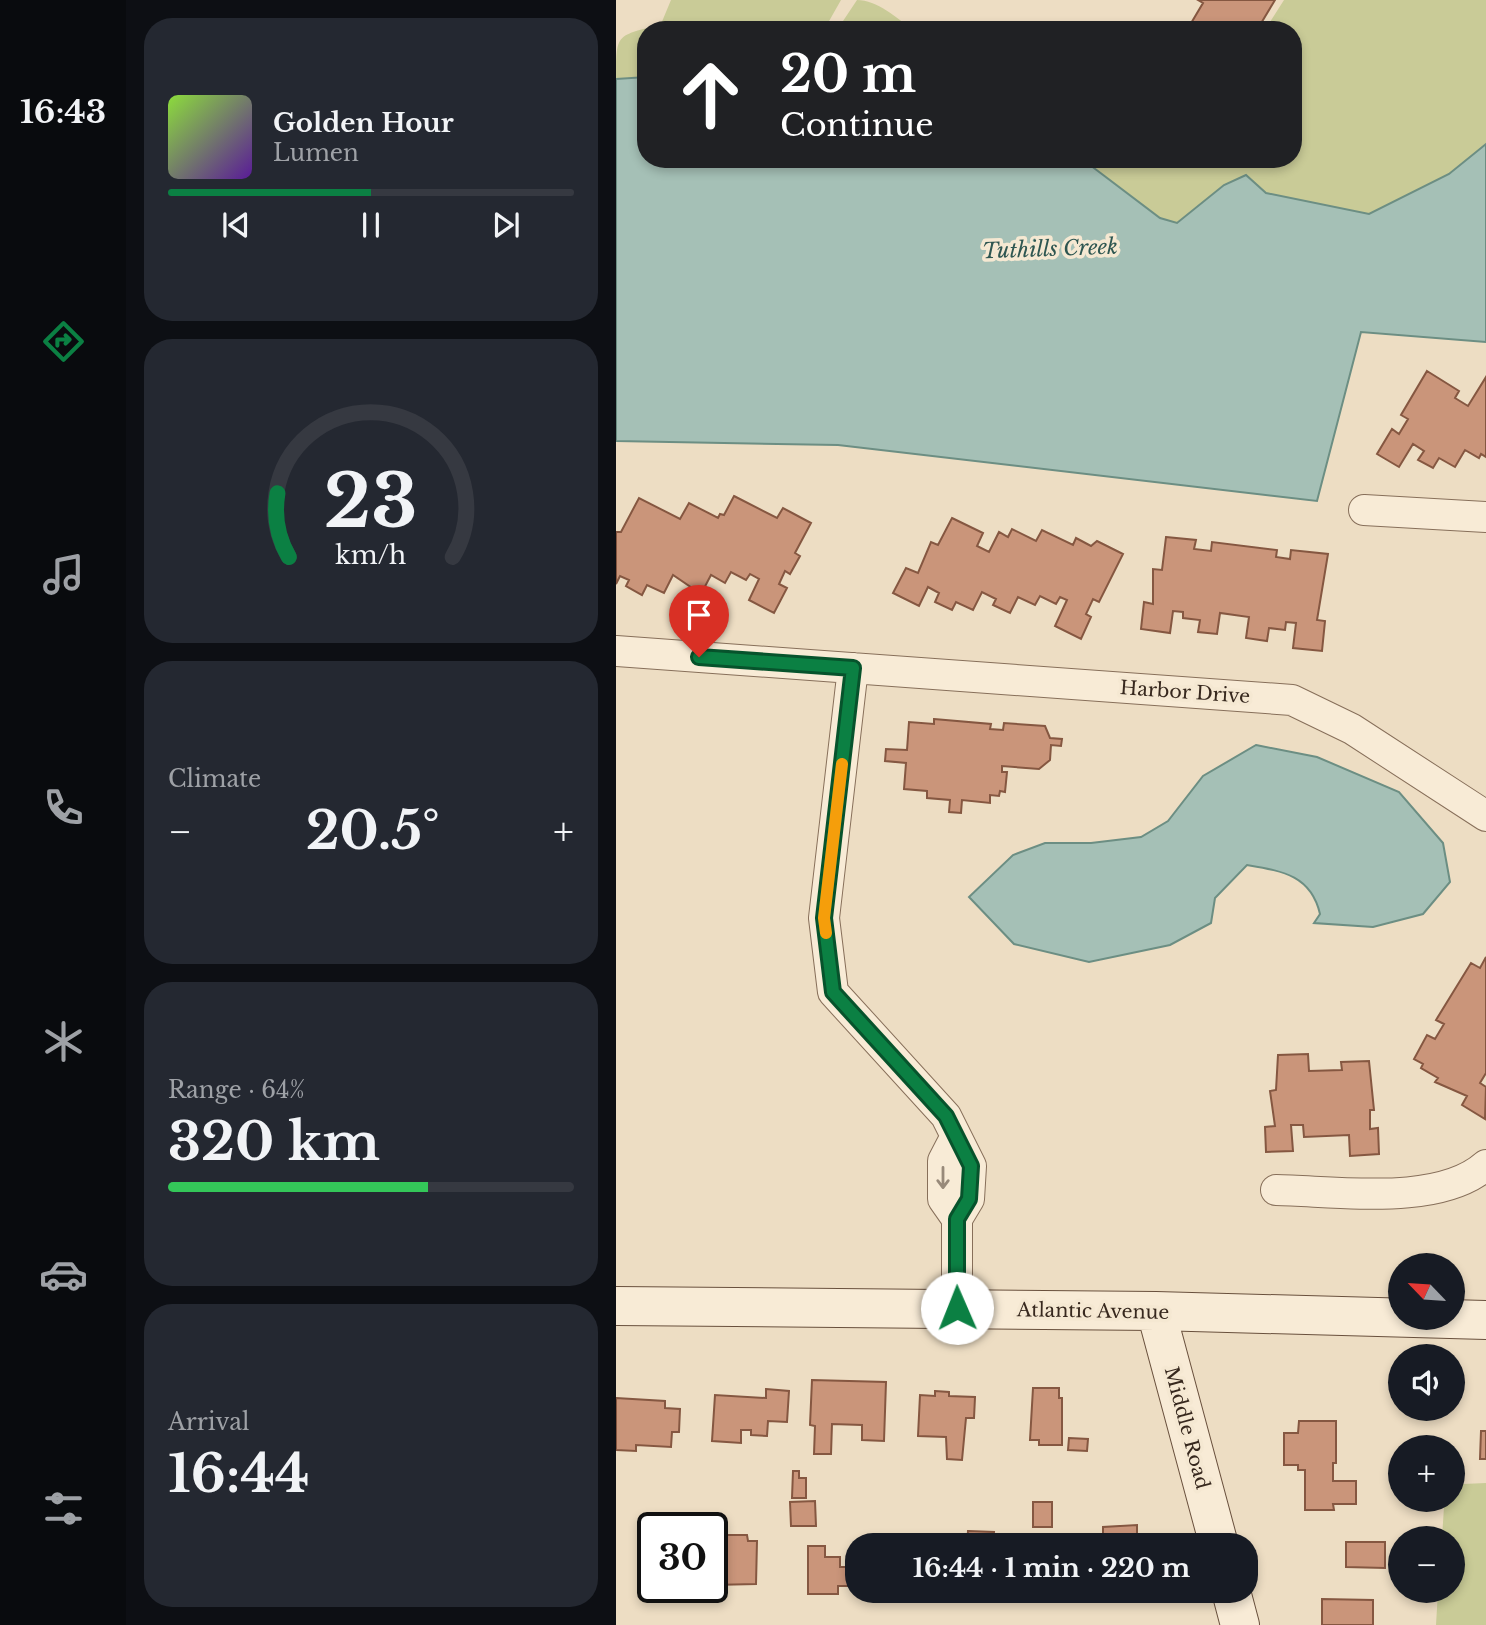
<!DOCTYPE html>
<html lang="en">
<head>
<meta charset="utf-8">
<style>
	body { margin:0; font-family:"Libre Baskerville",serif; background:#242831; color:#f1f3f6; height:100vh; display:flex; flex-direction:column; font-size:26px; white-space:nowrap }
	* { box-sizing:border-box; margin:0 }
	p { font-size:23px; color:#9ea1a6 }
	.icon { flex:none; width:38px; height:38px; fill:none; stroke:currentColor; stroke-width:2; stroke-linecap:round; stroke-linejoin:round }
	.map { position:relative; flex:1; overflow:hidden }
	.drawer { display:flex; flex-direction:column; gap:18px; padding:18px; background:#0d0f14; width:490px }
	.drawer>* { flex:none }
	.top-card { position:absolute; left:21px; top:21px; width:665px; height:147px; border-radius:28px; box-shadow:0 4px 10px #0003; background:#202124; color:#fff; overflow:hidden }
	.needle { width:46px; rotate:295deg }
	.buttons { position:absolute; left:772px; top:1253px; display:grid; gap:14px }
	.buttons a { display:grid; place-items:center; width:77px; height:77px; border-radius:50%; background:#171b24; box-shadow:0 4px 10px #0003; font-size:35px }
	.speed { position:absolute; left:21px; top:1512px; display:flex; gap:14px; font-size:35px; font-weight:700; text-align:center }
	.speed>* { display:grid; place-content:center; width:91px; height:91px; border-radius:50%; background:#171b24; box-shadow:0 4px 10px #0003; line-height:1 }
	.speed .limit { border:4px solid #111; border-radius:10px; background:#fff; color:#111 }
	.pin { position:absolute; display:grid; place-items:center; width:60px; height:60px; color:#fff; margin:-72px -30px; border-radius:50% 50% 50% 0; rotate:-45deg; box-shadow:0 0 7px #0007 }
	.pin .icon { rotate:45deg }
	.me { position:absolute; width:77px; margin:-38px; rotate:359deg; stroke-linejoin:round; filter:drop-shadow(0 0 5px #0008) }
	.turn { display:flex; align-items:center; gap:24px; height:147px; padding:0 28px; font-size:32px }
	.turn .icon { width:91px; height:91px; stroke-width:2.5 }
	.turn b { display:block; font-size:49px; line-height:60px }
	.big { font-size:52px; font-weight:700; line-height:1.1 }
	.drawer .widget { flex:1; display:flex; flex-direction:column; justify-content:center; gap:10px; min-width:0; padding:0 24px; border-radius:28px; background:#242831 }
	.drawer .dial { align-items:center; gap:0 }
	.dial svg { height:182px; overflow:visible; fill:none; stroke:#363941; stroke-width:7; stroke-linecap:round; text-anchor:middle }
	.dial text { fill:#f1f3f6; stroke:none }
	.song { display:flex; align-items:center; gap:21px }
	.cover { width:84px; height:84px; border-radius:10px; background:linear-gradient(135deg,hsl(90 70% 55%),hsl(270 70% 35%)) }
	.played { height:7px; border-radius:4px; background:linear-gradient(90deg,#0b8043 50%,#363941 50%) }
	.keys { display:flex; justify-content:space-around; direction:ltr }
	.heat { display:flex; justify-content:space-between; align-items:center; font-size:38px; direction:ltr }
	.charge { height:10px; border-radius:5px; background:linear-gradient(90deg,#34c759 64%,#363941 0) }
	.trip { position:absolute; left:229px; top:1533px; width:413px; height:70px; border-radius:28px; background:#171b24; box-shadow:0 4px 10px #0003; font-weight:700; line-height:70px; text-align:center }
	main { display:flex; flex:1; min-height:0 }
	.menu { display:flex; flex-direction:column; width:126px; justify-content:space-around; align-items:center; background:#090b0e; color:#9ea1a6 }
	.menu .icon { width:49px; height:49px }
	.menu .on { color:#0b8043 }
	.menu b { font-size:32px; color:#f1f3f6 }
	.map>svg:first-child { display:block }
</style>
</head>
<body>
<main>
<nav class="menu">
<b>16:43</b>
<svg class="icon on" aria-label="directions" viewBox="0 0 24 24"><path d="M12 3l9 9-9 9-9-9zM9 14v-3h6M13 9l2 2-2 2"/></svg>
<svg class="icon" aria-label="music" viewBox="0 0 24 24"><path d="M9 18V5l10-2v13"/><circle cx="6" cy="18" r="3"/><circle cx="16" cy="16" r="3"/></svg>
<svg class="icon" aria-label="phone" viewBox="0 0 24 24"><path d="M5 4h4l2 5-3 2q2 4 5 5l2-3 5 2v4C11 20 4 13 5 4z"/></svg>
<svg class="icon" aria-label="climate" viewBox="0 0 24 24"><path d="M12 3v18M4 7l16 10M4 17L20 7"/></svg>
<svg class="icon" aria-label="car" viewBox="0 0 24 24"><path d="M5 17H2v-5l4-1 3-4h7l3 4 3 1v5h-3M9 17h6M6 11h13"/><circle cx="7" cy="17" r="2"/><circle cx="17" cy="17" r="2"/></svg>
<svg class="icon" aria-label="filters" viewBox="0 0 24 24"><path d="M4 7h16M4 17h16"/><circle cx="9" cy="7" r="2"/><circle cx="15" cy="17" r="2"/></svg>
</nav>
<section class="drawer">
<div class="widget">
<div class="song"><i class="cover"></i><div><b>Golden Hour</b><p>Lumen</p></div></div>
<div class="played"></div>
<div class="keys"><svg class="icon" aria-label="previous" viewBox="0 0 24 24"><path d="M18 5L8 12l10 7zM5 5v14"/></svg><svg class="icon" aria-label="pause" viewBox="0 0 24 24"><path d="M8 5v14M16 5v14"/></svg><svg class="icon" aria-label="next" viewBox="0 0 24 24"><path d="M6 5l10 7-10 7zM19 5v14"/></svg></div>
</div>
<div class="widget dial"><svg viewBox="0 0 100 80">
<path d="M14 69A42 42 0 1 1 86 69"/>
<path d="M14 69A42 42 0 0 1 9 41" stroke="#0b8043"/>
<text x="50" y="56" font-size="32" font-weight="700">23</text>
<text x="50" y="72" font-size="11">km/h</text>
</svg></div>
<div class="widget"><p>Climate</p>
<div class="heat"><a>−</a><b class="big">20.5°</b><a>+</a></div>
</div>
<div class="widget"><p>Range · 64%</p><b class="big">320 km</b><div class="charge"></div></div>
<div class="widget"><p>Arrival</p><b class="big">16:44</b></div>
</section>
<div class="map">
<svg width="870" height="1625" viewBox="0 0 870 1625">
	<rect width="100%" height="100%" fill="#edddc3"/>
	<path fill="#c9cb97" d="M 55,0 L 225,0 L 208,30 L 30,30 L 30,77 L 0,79 C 0,31 1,37 45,24 Z
		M 241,0 C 261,0 281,18 297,30 L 221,30 Z
		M 668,0 L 870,0 L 870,144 L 833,174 L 753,214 L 608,185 L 561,223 L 544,218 L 466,159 L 503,159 L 502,167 L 514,159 L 677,159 L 677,30 L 649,30 Z
		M 870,1483 L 870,1625 L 820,1625 L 822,1591 L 836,1591 L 836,1538 L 826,1538 L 828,1507 L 847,1484 Z"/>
	<path fill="#a5c0b6" stroke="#6c8e83" stroke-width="2" d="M 30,77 L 30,159 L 466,159 L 544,218 L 561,223 L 608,185 L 630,175 L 650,193 L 753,214 L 833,174 L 870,144 L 870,342 L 745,332 L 701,501 L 222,445 L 0,441 L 0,79 Z
		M 640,745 L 701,757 L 783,792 L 827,843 L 834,882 L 807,914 L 757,927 L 698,923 L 704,914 C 695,875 666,871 631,865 L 599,898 L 595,923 L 554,945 L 473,962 L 398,944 L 353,897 L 397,855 L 429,843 L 475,843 L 525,837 L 552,821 L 587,776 Z"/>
	<path fill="#ca957a" stroke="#855741" stroke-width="2" d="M 659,0 L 641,30 L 582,30 L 574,25 L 587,3 L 582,0 Z
		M 811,371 L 843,391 L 839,398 L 852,406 L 870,377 L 870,457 L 865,454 L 863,458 L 849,450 L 839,467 L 823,458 L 817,468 L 802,460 L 808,451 L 797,444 L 783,467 L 761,454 L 776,429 L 783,434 L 792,419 L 785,415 Z
		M 118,496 L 161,518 L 167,508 L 195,523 L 179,553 L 184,556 L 174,574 L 169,571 L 163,584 L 171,588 L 158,613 L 133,600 L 143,579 L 134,574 L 130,580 L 115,572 L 109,583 L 95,575 L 85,594 L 57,575 L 48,593 L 31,585 L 26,595 L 10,586 L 13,580 L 4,576 L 0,584 L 0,532 L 5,532 L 23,498 L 64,519 L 73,503 L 102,518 L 104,514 L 108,515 Z
		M 336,518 L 367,533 L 361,546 L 373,552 L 383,532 L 392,537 L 396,529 L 420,541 L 426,530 L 457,545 L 460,538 L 475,546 L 481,541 L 507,554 L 483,602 L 477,599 L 470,614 L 475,617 L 465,639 L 439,626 L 451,600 L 444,597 L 440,604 L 424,596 L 419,605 L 402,597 L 394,613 L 377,605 L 380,599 L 366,592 L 357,610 L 340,602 L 336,610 L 319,602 L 323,593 L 312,587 L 303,606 L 277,593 L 290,568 L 302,573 L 315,542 L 322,545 Z
		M 550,537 L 580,540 L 578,549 L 595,551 L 596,542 L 661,550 L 660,557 L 674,559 L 675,550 L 712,554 L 701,620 L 709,621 L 706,651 L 677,648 L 680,623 L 670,622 L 669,630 L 653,628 L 651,641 L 630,638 L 633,617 L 604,613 L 601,634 L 582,632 L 584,620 L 567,618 L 567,612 L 557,611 L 554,633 L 525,629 L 528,602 L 537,604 L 537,569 L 546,570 Z
		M 318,719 L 375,724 L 374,729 L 387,730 L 388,723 L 429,726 L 434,738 L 446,739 L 445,746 L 435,745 L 434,760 L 423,769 L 386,766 L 386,772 L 391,772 L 389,792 L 384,791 L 383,796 L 374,795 L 374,803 L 346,800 L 345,813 L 333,812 L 334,800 L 311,798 L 311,791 L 288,789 L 290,763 L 269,761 L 270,749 L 291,750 L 293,722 L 318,724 Z
		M 870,957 L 870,1073 L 864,1083 L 870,1087 L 869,1119 L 846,1105 L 851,1096 L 819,1082 L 822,1078 L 805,1068 L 807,1064 L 798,1059 L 811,1035 L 819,1039 L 828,1024 L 820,1020 L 855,963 L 864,968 Z
		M 692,1054 L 693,1071 L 726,1070 L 725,1062 L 753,1061 L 758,1110 L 754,1110 L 754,1129 L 762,1128 L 763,1154 L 734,1156 L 733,1135 L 688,1137 L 687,1125 L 675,1125 L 677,1151 L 650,1152 L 649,1127 L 659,1126 L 654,1091 L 660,1090 L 662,1055 Z
		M 196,1380 L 270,1382 L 268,1441 L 246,1440 L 246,1425 L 216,1424 L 215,1454 L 198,1454 L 199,1426 L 194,1425 Z
		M 417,1388 L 443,1388 L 443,1398 L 446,1398 L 446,1445 L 423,1445 L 423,1440 L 414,1440 Z
		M 150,1389 L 173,1391 L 171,1422 L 152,1421 L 151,1436 L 135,1435 L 135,1430 L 125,1430 L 125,1443 L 96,1441 L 99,1395 L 150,1398 Z
		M 319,1391 L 333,1392 L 333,1396 L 359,1397 L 358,1418 L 350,1418 L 346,1460 L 331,1459 L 330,1437 L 302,1436 L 304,1395 L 319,1396 Z
		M 0,1398 L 49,1401 L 49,1408 L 64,1409 L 63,1432 L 56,1432 L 55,1447 L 20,1445 L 20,1451 L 0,1450 Z
		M 683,1421 L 720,1421 L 720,1463 L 717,1463 L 717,1481 L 740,1481 L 740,1504 L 717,1504 L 718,1510 L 689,1510 L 689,1470 L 682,1470 L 682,1465 L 668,1465 L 668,1433 L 682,1433 Z
		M 865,1431 L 870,1431 L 870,1459 L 864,1459 Z
		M 453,1438 L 472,1439 L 471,1451 L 452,1450 Z
		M 177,1471 L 183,1471 L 183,1478 L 190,1478 L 190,1498 L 176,1498 Z
		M 199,1501 L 200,1526 L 175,1526 L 174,1502 Z
		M 417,1502 L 436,1502 L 436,1527 L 417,1527 Z
		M 521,1525 L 521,1545 L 487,1545 L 487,1527 Z
		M 352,1531 L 378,1532 L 377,1545 L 351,1545 Z
		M 106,1535 L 131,1535 L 132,1541 L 141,1541 L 140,1584 L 96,1585 L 96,1553 L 99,1553 L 100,1544 L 106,1545 Z
		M 730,1542 L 769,1542 L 769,1568 L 730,1567 Z
		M 192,1546 L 209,1546 L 209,1557 L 224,1557 L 224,1567 L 242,1567 L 242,1586 L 222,1586 L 222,1594 L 192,1594 Z
		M 706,1599 L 757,1600 L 757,1625 L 706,1625 Z"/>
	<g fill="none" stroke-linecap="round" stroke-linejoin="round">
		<g stroke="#876f5a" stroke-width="32">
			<path id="street" d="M 748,510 L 870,517
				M 0,651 L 676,700 L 736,729 L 870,816
				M 237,668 L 208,918 L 217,992 L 330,1116 L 355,1166 L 353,1199 L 341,1219
				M 340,1136 L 327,1161 L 327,1199 L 341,1219 L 341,1308
				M 660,1190 C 721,1191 823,1207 870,1165"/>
		</g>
		<g stroke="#69503d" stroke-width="40">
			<path id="secondary" d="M 0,1306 L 540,1311 L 870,1320
				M 540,1311 L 603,1545
				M 615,1591 L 624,1625"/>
		</g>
		<use href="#street" stroke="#f8ebd6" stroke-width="30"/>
		<use href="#secondary" stroke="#f8ebd6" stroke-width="38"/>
	</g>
	<defs><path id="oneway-shaft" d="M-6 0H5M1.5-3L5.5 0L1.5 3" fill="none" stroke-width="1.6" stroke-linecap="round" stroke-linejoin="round" transform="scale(1.75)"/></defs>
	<use stroke="#988a7a" href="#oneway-shaft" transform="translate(327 1178) rotate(90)"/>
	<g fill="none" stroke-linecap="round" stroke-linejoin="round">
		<g stroke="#07532c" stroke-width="18">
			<path id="route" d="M 83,657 L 237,668 L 208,918 L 217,992 L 330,1116 L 355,1166 L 353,1199 L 341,1219 L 341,1308"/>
		</g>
		<use href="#route" stroke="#0b8043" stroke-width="12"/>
		<path stroke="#f59e0b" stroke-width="12" d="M 210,933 L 208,918 L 226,764"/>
	</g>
	<g text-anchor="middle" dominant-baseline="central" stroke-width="7" stroke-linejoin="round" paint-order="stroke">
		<g font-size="19" fill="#37281e" stroke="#f5e8d2">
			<text transform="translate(569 692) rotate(4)">Harbor Drive</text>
			<text transform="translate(477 1311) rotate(1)">Atlantic Avenue</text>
			<text transform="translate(571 1428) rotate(75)">Middle Road</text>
		</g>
		<g font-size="21" font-style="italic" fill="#2e5651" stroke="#f5e8d2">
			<text transform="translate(434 249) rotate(-2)">Tuthills Creek</text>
		</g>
	</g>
</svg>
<div class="buttons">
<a><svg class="needle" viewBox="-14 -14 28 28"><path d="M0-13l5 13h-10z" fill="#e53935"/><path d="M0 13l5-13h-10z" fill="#9ea1a6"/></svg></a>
<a><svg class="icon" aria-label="sound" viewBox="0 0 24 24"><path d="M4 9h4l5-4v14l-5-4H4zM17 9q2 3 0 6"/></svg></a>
<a>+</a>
<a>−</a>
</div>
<div class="speed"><div class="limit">30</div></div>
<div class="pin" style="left:83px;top:657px;background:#d93025"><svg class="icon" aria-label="arrive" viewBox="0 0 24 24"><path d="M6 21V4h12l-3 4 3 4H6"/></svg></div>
<svg class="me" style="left:341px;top:1308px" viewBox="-20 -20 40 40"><circle r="19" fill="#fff"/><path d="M0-13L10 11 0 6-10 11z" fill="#0b8043"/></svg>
<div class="trip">16:44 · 1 min · 220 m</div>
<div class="top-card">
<div class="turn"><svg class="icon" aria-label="ahead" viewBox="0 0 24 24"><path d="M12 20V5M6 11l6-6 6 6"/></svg><div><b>20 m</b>Continue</div></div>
</div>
</div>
</main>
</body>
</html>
